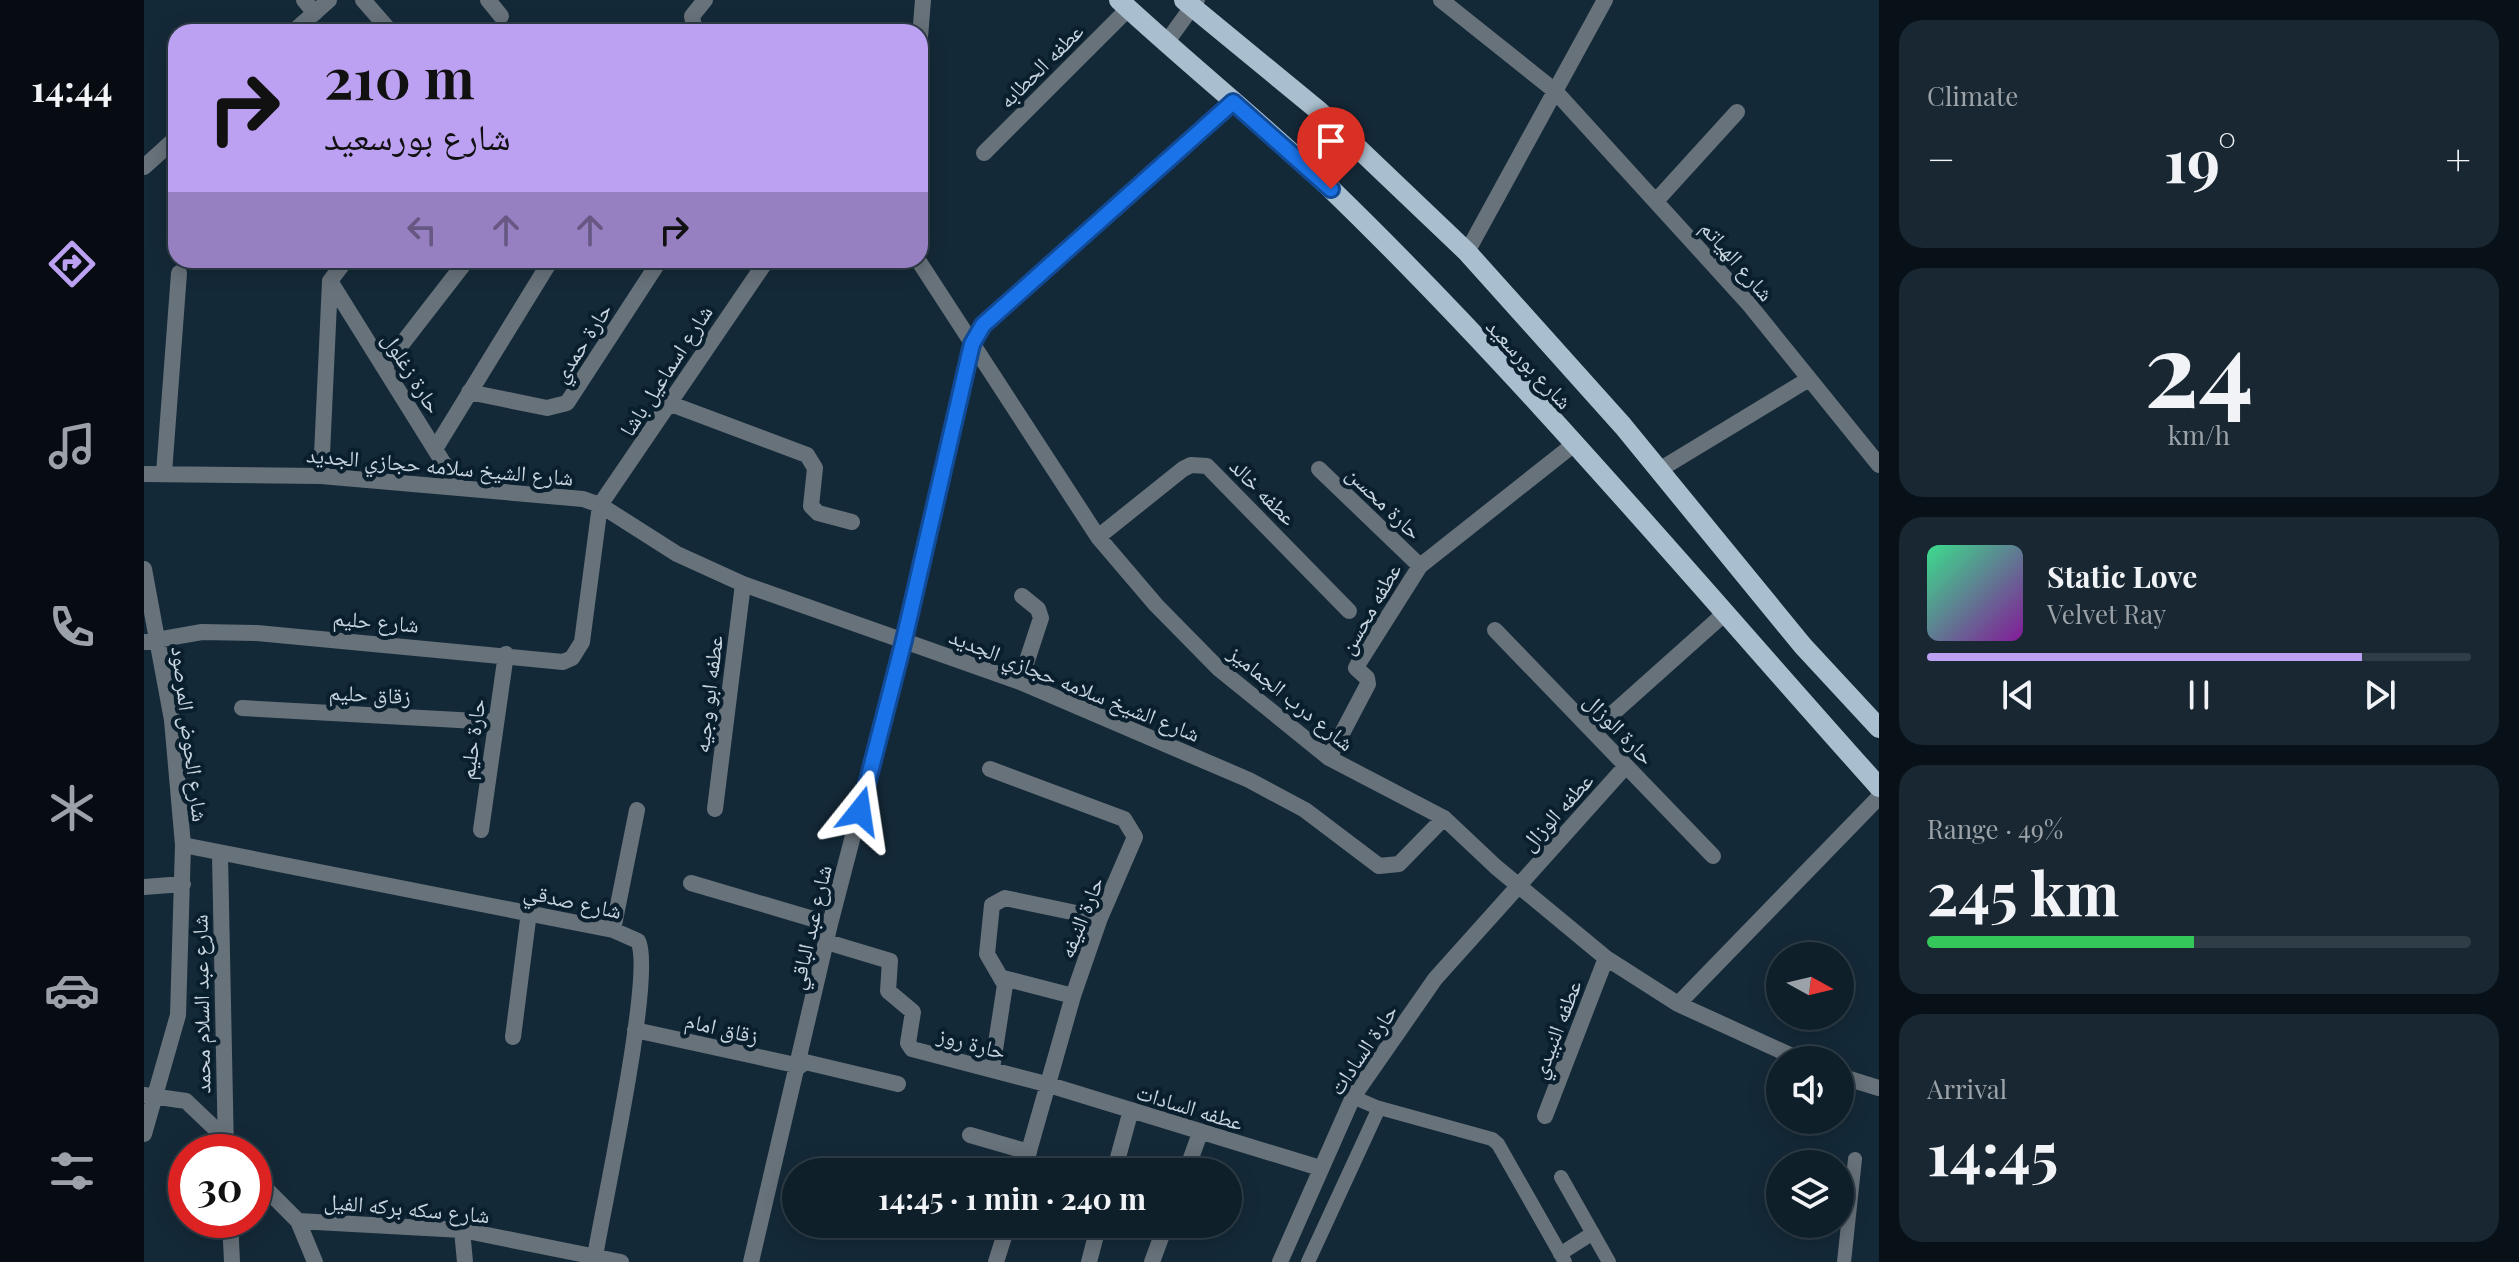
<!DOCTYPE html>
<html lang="en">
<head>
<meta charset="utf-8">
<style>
	body { margin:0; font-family:"Playfair Display","Noto Naskh Arabic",serif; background:#182732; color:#f1f3f6; height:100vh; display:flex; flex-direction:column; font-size:30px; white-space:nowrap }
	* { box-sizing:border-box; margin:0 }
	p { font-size:26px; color:#9ba2a8 }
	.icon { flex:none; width:44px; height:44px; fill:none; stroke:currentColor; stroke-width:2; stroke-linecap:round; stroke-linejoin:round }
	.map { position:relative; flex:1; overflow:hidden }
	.drawer { display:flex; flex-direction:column; gap:20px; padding:20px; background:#081117; width:640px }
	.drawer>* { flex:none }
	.top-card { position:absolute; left:24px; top:24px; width:760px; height:244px; border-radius:24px; box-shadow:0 4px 20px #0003,0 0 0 2px #2f3d47; background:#bca0f2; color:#111; overflow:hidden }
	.needle { width:52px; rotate:98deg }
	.tools { position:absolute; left:1622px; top:942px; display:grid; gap:16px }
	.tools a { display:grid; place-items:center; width:88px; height:88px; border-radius:50%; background:#0f1f2a; box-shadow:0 4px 20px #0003,0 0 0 2px #2f3d47; font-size:40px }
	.speed { position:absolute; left:24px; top:1134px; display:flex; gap:16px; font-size:40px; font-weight:700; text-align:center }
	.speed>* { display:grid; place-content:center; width:104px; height:104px; border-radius:50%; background:#0f1f2a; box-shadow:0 4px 20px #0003,0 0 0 2px #2f3d47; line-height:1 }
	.speed .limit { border:12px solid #d22; background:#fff; color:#111 }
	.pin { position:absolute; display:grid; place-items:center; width:68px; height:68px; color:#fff; margin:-82px -34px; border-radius:50% 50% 50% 0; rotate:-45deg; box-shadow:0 0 8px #0007 }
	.pin .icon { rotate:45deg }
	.me { position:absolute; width:88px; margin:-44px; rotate:15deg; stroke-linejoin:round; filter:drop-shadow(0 0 6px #0008) }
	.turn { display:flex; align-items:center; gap:28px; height:168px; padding:0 24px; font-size:36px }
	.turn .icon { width:104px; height:104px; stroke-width:2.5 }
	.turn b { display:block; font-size:56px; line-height:68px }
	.lanes { display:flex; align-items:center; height:76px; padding:0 24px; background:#0003; justify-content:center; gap:40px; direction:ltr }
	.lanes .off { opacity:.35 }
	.big { font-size:60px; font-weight:700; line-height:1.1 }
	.drawer .widget { flex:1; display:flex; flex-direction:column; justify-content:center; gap:12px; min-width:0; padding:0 28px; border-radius:24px; background:#182732 }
	.drawer .dial { align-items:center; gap:0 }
	.dial b { font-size:104px; line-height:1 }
	.song { display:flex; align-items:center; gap:24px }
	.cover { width:96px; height:96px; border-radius:12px; background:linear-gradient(135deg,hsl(150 70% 55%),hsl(290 70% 35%)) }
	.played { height:8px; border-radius:4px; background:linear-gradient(90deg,#bca0f2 80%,#2f3d47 80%) }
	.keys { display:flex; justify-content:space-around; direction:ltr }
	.heat { display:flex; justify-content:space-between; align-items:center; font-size:44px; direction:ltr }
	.charge { height:12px; border-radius:6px; background:linear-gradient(90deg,#34c759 49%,#2f3d47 0) }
	.trip { position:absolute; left:638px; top:1158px; width:460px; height:80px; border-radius:40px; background:#0f1f2a; box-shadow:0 4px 20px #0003,0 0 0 2px #2f3d47; font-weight:700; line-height:80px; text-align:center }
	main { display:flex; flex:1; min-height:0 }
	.dock { display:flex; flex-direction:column; width:144px; justify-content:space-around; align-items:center; background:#060c11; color:#9ba2a8 }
	.dock .icon { width:56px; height:56px }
	.dock .active { color:#bca0f2 }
	.dock b { font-size:36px; color:#f1f3f6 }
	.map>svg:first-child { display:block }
</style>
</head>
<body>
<main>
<nav class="dock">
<b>14:44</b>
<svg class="icon active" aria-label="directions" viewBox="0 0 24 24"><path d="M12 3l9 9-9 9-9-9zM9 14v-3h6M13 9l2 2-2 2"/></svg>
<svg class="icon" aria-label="music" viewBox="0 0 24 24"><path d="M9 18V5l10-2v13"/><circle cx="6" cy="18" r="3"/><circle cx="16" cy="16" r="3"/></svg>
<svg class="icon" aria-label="phone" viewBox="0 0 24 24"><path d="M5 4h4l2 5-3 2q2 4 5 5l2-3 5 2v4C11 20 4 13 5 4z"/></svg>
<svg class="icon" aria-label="climate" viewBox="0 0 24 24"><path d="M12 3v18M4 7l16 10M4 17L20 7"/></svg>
<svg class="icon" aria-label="car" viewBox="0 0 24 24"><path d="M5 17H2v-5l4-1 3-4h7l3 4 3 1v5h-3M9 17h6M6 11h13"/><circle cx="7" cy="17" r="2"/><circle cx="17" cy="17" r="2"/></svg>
<svg class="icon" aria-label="filters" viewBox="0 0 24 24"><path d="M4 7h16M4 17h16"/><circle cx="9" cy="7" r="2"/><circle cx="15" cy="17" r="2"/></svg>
</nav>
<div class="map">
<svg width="1735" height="1262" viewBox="0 0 1735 1262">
	<rect width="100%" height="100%" fill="#142938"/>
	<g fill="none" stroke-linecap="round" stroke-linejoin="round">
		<path stroke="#68727a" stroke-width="14" d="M 1209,1097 L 1232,1107 L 1348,1139 L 1354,1144 L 1421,1262
			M 1417,1177 L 1465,1262
			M 1416,1254 L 1449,1233
			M 1164,1262 L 1235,1108
			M 1700,1262 L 1711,1159"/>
		<path stroke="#68727a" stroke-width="16" d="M 160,0 L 171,13
			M 219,0 L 247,32
			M 344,0 L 357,16
			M 1297,0 L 1411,91 L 1604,303 L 1735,465
			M 149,32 L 185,0
			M 551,32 L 548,16 L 561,0
			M 776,37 L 779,0
			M 1022,43 L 1053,0
			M 840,153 L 984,9
			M 0,167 L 32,138
			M 1512,201 L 1593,112
			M 1323,252 L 1461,0
			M 774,260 L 954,537 L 1012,605 L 1074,668 L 1185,758 L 1300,818 L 1352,867 L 1462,958 L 1534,1004 L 1657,1060
			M 186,281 L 315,488
			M 186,281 L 202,260
			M 240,367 L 323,260
			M 325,392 L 403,408 L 423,403 L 516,260
			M 527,404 L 663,455 L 671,468 L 667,506 L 674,513 L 708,522
			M 291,449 L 407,260
			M 1175,469 L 1276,566
			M 1515,470 L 1665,379
			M 20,473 L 35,273
			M 0,474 L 177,476 L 439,499 L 456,505 L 533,554 L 599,584 L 876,682 L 1105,780 L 1161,810 L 1235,866 L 1255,864 L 1300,818
			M 177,476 L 186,281
			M 954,537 L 1039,469 L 1047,465 L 1063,466 L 1205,611
			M 0,569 L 28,720 L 39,845 L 34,1015 L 0,1134
			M 1351,630 L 1569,856
			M 0,642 L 58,632 L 113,633 L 419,662 L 428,658 L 438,642 L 456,505 L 623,260
			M 876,682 L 897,618 L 894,609 L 878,596
			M 98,708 L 351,722
			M 1449,731 L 1580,614
			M 1185,758 L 1224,684 L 1223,678 L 1212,668 L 1214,664 L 1276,566 L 1429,445
			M 846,769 L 980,819 L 991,837 L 956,918 L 929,996 L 879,1172
			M 571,809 L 599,584
			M 337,830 L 362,654
			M 39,845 L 469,930 L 494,941 C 511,973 458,1211 450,1262
			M 76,855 L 82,1152
			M 547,883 L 686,924
			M 0,887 L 39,884
			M 469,930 L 493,810
			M 683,942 L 746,961 L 744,991 L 769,1012 L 764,1043 L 768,1049 L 902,1084 L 1176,1168
			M 859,978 L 929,996
			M 1534,1004 L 1735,797
			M 491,1030 L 656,1066
			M 369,1037 L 385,912
			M 657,1061 L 754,1084
			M 848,1069 L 861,985 L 843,954 L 848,905 L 861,898 L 956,918
			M 1696,1076 L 1735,1088
			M 0,1095 L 42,1101 L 84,1141
			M 1401,1116 L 1462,958
			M 826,1135 L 885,1152
			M 970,1172 L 987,1110
			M 1042,1172 L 1056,1133
			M 110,1177 L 154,1221 L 318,1230 L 477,1262
			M 86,1220 L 88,1262
			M 154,1221 L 171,1262
			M 318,1230 L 321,1262
			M 607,1262 L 686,924 L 760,640 L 828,344 L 839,325 L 1089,102
			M 852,1262 L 864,1224
			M 945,1262 L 955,1224
			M 1008,1262 L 1022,1224
			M 1136,1262 L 1209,1097 L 1291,979 L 1482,766"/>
		<path stroke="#a9bfcf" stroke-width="20" d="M 975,0 C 1044,64 1119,124 1187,189 C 1381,377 1555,586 1735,787
			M 1040,0 L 1175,111 L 1323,252 L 1479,426 L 1659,646 L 1735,728"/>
	</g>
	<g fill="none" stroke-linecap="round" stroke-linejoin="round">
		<g stroke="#114b97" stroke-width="20">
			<path id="route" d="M 716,811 L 760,640 L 828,344 L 839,325 L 1089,102 L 1187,189"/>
		</g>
		<use href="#route" stroke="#1a73e8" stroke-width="14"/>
	</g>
	<g text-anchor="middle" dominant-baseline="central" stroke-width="8" stroke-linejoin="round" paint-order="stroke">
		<g font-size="22" fill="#c8d5df" stroke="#0a1f2e">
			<text transform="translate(896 65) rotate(-45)">عطفه الحطابه</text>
			<text transform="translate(1594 260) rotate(49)">شارع الهياتم</text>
			<text transform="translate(437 342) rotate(-57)">حارة حمدي</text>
			<text transform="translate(1386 363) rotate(47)">شارع بورسعيد</text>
			<text transform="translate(521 370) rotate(-57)">شارع اسماعيل باشا</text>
			<text transform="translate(269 372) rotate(58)">حارة زغلول</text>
			<text transform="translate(296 465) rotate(5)">شارع الشيخ سلامه حجازي الجديد</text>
			<text transform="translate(1120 491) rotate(45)">عطفه خالد</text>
			<text transform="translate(1241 502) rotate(44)">حارة محسن</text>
			<text transform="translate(1225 608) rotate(-60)">عطفه محسن</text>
			<text transform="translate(232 620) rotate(5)">شارع حليم</text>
			<text transform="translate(931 684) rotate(22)">شارع الشيخ سلامه حجازي الجديد</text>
			<text transform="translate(226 693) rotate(3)">زقاق حليم</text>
			<text transform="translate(563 694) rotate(-83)">عطفه ابو وجيه</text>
			<text transform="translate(1148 697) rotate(39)">شارع درب الجماميز</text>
			<text transform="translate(1476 728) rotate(46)">حارة الوزال</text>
			<text transform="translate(47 734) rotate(83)">شارع الحوض المرصود</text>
			<text transform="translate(327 739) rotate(-82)">حارة حليم</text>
			<text transform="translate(1412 811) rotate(-48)">عطفه الوزال</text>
			<text transform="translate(429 900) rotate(12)">شارع صدقي</text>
			<text transform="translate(936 917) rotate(-68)">حارة النيفه</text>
			<text transform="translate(665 927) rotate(-77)">شارع عبد الباقي</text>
			<text transform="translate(56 1004) rotate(-91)">شارع عبد السلام محمد</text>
			<text transform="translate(578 1027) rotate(13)">زقاق امام</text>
			<text transform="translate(1411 1029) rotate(-69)">عطفه النبيدي</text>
			<text transform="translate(828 1042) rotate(15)">حارة روز</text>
			<text transform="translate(1218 1049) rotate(-56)">حارة السادات</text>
			<text transform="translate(1046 1106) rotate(17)">عطفه السادات</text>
			<text transform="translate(263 1207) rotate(5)">شارع سكه بركه الفيل</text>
		</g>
	</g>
</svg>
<div class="tools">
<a><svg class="needle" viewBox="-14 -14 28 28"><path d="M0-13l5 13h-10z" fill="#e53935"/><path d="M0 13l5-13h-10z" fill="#9ba2a8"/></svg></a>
<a><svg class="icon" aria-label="sound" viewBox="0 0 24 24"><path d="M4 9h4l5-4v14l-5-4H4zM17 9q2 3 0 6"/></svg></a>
<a><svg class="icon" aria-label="layers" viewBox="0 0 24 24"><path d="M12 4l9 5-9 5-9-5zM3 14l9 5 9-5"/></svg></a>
</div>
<div class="speed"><div class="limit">30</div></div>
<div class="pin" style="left:1187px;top:189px;background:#d93025"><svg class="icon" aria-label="arrive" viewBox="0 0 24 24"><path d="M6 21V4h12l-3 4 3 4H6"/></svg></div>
<svg class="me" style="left:716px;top:811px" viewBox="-20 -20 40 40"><path d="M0-17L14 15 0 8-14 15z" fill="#1a73e8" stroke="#fff" stroke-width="4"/></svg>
<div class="trip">14:45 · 1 min · 240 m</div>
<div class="top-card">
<div class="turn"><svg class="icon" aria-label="right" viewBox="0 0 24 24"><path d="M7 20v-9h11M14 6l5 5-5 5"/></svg><div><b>210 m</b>شارع بورسعيد</div></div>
<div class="lanes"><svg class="icon off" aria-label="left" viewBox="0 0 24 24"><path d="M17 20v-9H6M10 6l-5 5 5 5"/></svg><svg class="icon off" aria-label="ahead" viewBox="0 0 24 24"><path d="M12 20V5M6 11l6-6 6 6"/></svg><svg class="icon off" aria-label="ahead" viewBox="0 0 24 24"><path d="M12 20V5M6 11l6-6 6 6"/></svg><svg class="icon" aria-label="right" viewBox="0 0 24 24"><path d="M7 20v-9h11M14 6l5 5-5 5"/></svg></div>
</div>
</div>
<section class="drawer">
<div class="widget"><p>Climate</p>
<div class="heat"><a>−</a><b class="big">19°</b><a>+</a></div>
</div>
<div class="widget dial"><b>24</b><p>km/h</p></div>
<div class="widget">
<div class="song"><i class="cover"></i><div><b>Static Love</b><p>Velvet Ray</p></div></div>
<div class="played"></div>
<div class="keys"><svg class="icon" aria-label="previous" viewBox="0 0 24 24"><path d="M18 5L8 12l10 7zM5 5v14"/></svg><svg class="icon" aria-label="pause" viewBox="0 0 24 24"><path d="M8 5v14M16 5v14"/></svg><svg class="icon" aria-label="next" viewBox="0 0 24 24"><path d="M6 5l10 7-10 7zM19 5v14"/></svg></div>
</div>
<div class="widget"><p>Range · 49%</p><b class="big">245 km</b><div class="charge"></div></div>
<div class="widget"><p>Arrival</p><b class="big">14:45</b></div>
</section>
</main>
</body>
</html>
